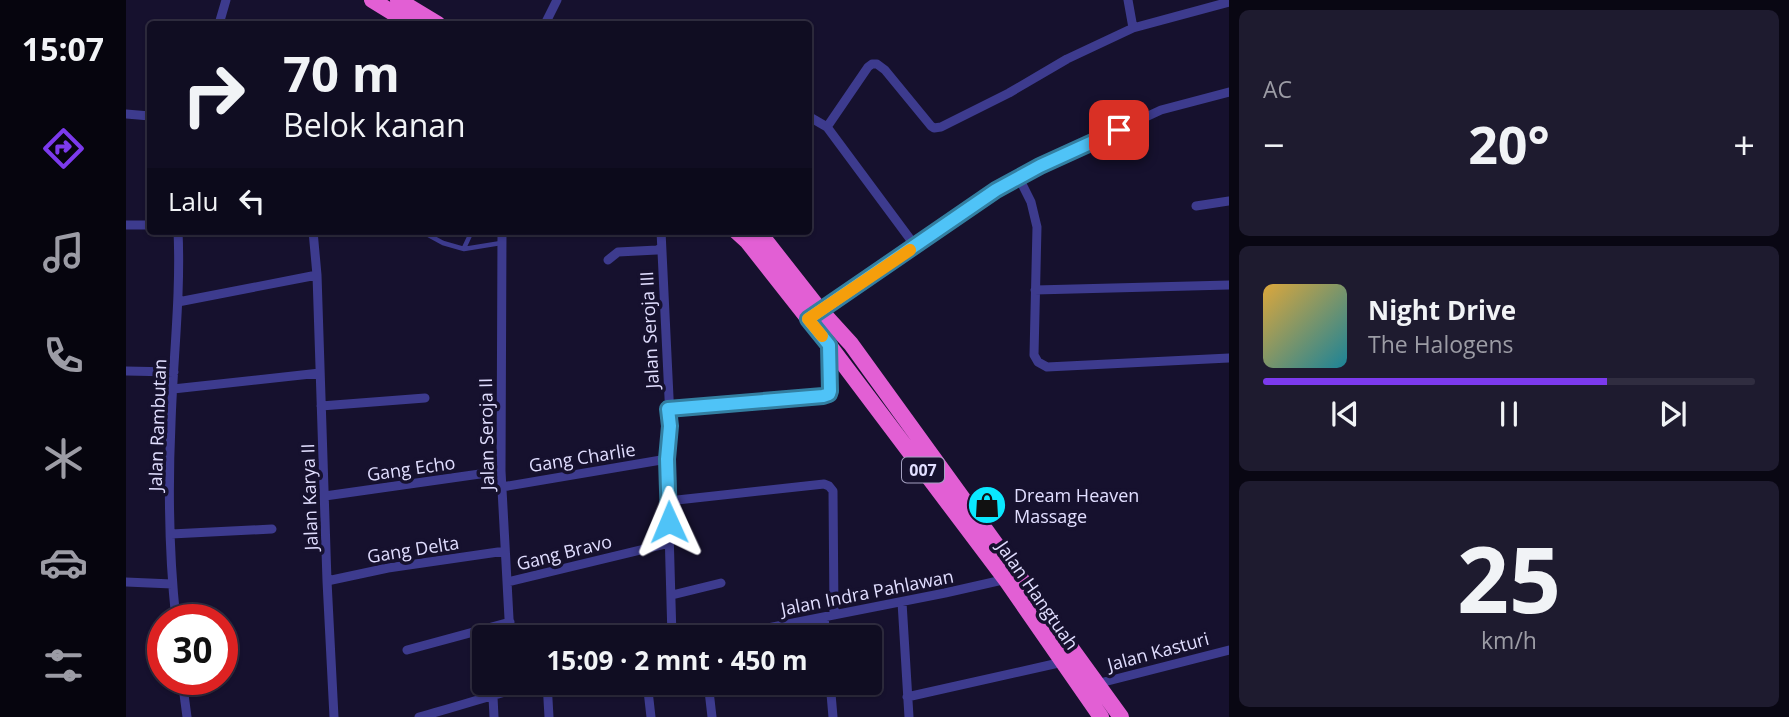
<!DOCTYPE html>
<html lang="id">
<head>
<meta charset="utf-8">
<style>
	body { margin:0; font-family:"Open Sans",sans-serif; background:#1e1b2f; color:#f1f3f6; height:100vh; display:flex; flex-direction:column; font-size:26px; white-space:nowrap }
	* { box-sizing:border-box; margin:0 }
	p { font-size:23px; color:#9c9ca5 }
	.icon { flex:none; width:38px; height:38px; fill:none; stroke:currentColor; stroke-width:2; stroke-linecap:round; stroke-linejoin:round }
	.map { position:relative; flex:1; overflow:hidden }
	.panel { display:flex; flex-direction:column; gap:10px; padding:10px; background:#090713; width:560px }
	.panel>* { flex:none }
	.guide { position:absolute; left:21px; top:21px; width:665px; height:214px; border-radius:7px; box-shadow:0 2px 5px #0004,0 0 0 2px #302d40; background:#100d22; color:#f1f3f6; overflow:hidden }
	.speed { position:absolute; left:21px; top:604px; display:flex; gap:14px; font-size:35px; font-weight:700; text-align:center }
	.speed>* { display:grid; place-content:center; width:91px; height:91px; border-radius:50%; background:#100d22; box-shadow:0 2px 5px #0004,0 0 0 2px #302d40; line-height:1 }
	.speed .limit { border:10px solid #d22; background:#fff; color:#111 }
	.pin { position:absolute; display:grid; place-items:center; width:60px; height:60px; color:#fff; margin:-30px; border-radius:14px; box-shadow:0 4px 10px #0006 }
	.me { position:absolute; width:77px; margin:-38px; rotate:359deg; stroke-linejoin:round; filter:drop-shadow(0 0 5px #0008) }
	.turn { display:flex; align-items:center; gap:24px; height:147px; padding:0 21px; font-size:32px }
	.turn .icon { width:91px; height:91px; stroke-width:2.5 }
	.turn b { display:block; font-size:49px; line-height:60px }
	.then { display:flex; align-items:center; height:66px; padding:0 21px; background:#0003; gap:14px; font-size:26px }
	.big { font-size:52px; font-weight:700; line-height:1.1 }
	.panel .tile { flex:1; display:flex; flex-direction:column; justify-content:center; gap:10px; min-width:0; padding:0 24px; border-radius:10px; background:#1e1b2f }
	.panel .dial { align-items:center; gap:0 }
	.dial b { font-size:91px; line-height:1 }
	.song { display:flex; align-items:center; gap:21px }
	.cover { width:84px; height:84px; border-radius:10px; background:linear-gradient(135deg,hsl(40 70% 55%),hsl(190 70% 35%)) }
	.played { height:7px; border-radius:4px; background:linear-gradient(90deg,#7c3aed 70%,#302d40 70%) }
	.keys { display:flex; justify-content:space-around; direction:ltr }
	.heat { display:flex; justify-content:space-between; align-items:center; font-size:38px; direction:ltr }
	.trip { position:absolute; left:346px; top:625px; width:410px; height:70px; border-radius:7px; background:#100d22; box-shadow:0 2px 5px #0004,0 0 0 2px #302d40; font-weight:700; line-height:70px; text-align:center }
	main { display:flex; flex:1; min-height:0 }
	.dock { display:flex; flex-direction:column; width:126px; justify-content:space-around; align-items:center; background:#06050e; color:#9c9ca5 }
	.dock .icon { width:49px; height:49px }
	.dock .current { color:#7c3aed }
	.dock b { font-size:32px; color:#f1f3f6 }
	.map>svg:first-child { display:block }
</style>
</head>
<body>
<main>
<nav class="dock">
<b>15:07</b>
<svg class="icon current" aria-label="directions" viewBox="0 0 24 24"><path d="M12 3l9 9-9 9-9-9zM9 14v-3h6M13 9l2 2-2 2"/></svg>
<svg class="icon" aria-label="music" viewBox="0 0 24 24"><path d="M9 18V5l10-2v13"/><circle cx="6" cy="18" r="3"/><circle cx="16" cy="16" r="3"/></svg>
<svg class="icon" aria-label="phone" viewBox="0 0 24 24"><path d="M5 4h4l2 5-3 2q2 4 5 5l2-3 5 2v4C11 20 4 13 5 4z"/></svg>
<svg class="icon" aria-label="climate" viewBox="0 0 24 24"><path d="M12 3v18M4 7l16 10M4 17L20 7"/></svg>
<svg class="icon" aria-label="car" viewBox="0 0 24 24"><path d="M5 17H2v-5l4-1 3-4h7l3 4 3 1v5h-3M9 17h6M6 11h13"/><circle cx="7" cy="17" r="2"/><circle cx="17" cy="17" r="2"/></svg>
<svg class="icon" aria-label="filters" viewBox="0 0 24 24"><path d="M4 7h16M4 17h16"/><circle cx="9" cy="7" r="2"/><circle cx="15" cy="17" r="2"/></svg>
</nav>
<div class="map">
<svg width="1103" height="717" viewBox="0 0 1103 717">
	<rect width="100%" height="100%" fill="#16112e"/>
	<g fill="none" stroke-linecap="round" stroke-linejoin="round">
		<path stroke="#3d3b8e" stroke-width="4.5" d="M 295,231 L 317,243 L 338,249 L 375,243
			M 338,248 L 346,231"/>
		<path stroke="#3d3b8e" stroke-width="9" d="M 93,24 L 100,0
			M 419,24 L 431,0
			M 1007,28 L 1103,2
			M 0,114 L 24,116
			M 682,116 L 701,127 L 790,247
			M 701,127 L 742,67 L 746,64 L 751,64 L 759,70 L 805,126 L 808,128 L 815,127 L 883,93 L 941,59 L 1007,28 L 1002,0
			M 893,178 L 905,202 L 911,227 L 908,355 L 912,362 L 921,367 L 1103,358
			M 1070,206 L 1103,201
			M 0,225 L 24,225
			M 187,231 L 191,275 L 201,581 L 208,717
			M 376,231 L 375,471 L 384,637
			M 535,231 L 544,418 L 541,459 L 546,637
			M 482,260 L 492,252 L 531,250 L 535,248
			M 909,290 L 1103,285
			M 52,302 L 191,275
			M 692,312 L 870,190 L 914,166 L 1035,110 L 1103,92
			M 0,371 L 48,372
			M 47,389 L 194,373
			M 195,406 L 299,398
			M 543,409 L 700,395 L 704,391 L 703,347
			M 376,487 L 541,459
			M 199,496 L 375,471
			M 542,501 L 698,484 L 703,486 L 707,491 L 708,615
			M 45,534 L 146,529
			M 201,581 L 262,568 L 379,551
			M 0,582 L 46,584
			M 381,582 L 543,543
			M 546,595 L 595,583
			M 776,602 L 783,717
			M 698,617 L 700,637
			M 50,620 C 43,555 42,488 45,423 C 47,359 55,295 52,231
			M 596,637 L 819,593 L 881,579
			M 281,650 L 384,622
			M 56,679 L 61,717
			M 421,682 L 423,717
			M 521,682 L 525,717
			M 582,682 L 586,717
			M 704,682 L 707,717
			M 970,684 L 1103,650
			M 367,697 L 368,717
			M 781,697 L 937,662
			M 293,717 C 334,706 375,692 416,682"/>
		<path stroke="#e25fd4" stroke-width="16" d="M 246,0 L 285,24
			M 272,0 L 312,24
			M 610,231 L 621,241 L 703,345 L 880,580 L 975,717
			M 632,231 L 694,310 L 725,344 L 995,717"/>
	</g>
	<g fill="none" stroke-linecap="round" stroke-linejoin="round">
		<g stroke="#337fa1" stroke-width="18">
			<path id="route" d="M 543,522 L 541,459 L 544,426 L 542,409 L 697,396 L 703,394 L 704,391 L 703,345 L 682,319 L 870,190 L 914,166 L 993,130"/>
		</g>
		<use href="#route" stroke="#4fc3f7" stroke-width="12"/>
		<path stroke="#f59e0b" stroke-width="12" d="M 696,336 L 682,319 L 784,250"/>
	</g>
	<defs>
		<g id="shop-disc" transform="scale(2.0125)"><circle r="9.5" fill="#0ae8ff" stroke="#16112e"/><path d="M-5-2.5h2.3a2.7 3.5 0 0 1 5.4 0H5L5.5 6h-11ZM-1.5-2.5h3a1.5 2.3 0 0 0-3 0Z" fill="#111"/></g>
	</defs>
	<g fill-rule="evenodd">
		<use href="#shop-disc" x="861" y="505"/>
	</g>
	<g text-anchor="middle" dominant-baseline="central" stroke-width="7" stroke-linejoin="round" paint-order="stroke">
		<rect fill="#16112e" stroke="#a4a0c0" stroke-width="2" x="776" y="457.5" width="42" height="25" rx="5"/>
		<g font-size="16" font-weight="bold" fill="#e1deff">
			<text x="797" y="470">007</text>
		</g>
		<g font-size="18" fill="#e1deff" stroke="#16112e">
			<text transform="translate(523 330) rotate(-93)">Jalan Seroja III</text>
			<text transform="translate(31 425) rotate(-88)">Jalan Rambutan</text>
			<text transform="translate(360 434) rotate(-91)">Jalan Seroja II</text>
			<text transform="translate(456 457) rotate(-9)">Gang Charlie</text>
			<text transform="translate(285 468) rotate(-8)">Gang Echo</text>
			<text transform="translate(183 497) rotate(-92)">Jalan Karya II</text>
			<text transform="translate(287 549) rotate(-9)">Gang Delta</text>
			<text transform="translate(438 552) rotate(-14)">Gang Bravo</text>
			<text transform="translate(741 592) rotate(-11)">Jalan Indra Pahlawan</text>
			<text transform="translate(912 595) rotate(55)">Jalan Hangtuah</text>
			<text transform="translate(1032 651) rotate(-15)">Jalan Kasturi</text>
		</g>
		<g font-size="18" fill="#e1deff" stroke="#16112e" text-anchor="start">
			<text x="888" y="495">Dream Heaven<tspan x="888" dy="21">Massage</tspan></text>
		</g>
	</g>
</svg>
<div class="speed"><div class="limit">30</div></div>
<div class="pin" style="left:993px;top:130px;background:#d93025"><svg class="icon" aria-label="arrive" viewBox="0 0 24 24"><path d="M6 21V4h12l-3 4 3 4H6"/></svg></div>
<svg class="me" style="left:543px;top:522px" viewBox="-20 -20 40 40"><path d="M0-17L14 15 0 8-14 15z" fill="#4fc3f7" stroke="#fff" stroke-width="4"/></svg>
<div class="trip">15:09 · 2 mnt · 450 m</div>
<div class="guide">
<div class="turn"><svg class="icon" aria-label="right" viewBox="0 0 24 24"><path d="M7 20v-9h11M14 6l5 5-5 5"/></svg><div><b>70 m</b>Belok kanan</div></div>
<div class="then">Lalu<svg class="icon" aria-label="left" viewBox="0 0 24 24"><path d="M17 20v-9H6M10 6l-5 5 5 5"/></svg></div>
</div>
</div>
<section class="panel">
<div class="tile"><p>AC</p>
<div class="heat"><a>−</a><b class="big">20°</b><a>+</a></div>
</div>
<div class="tile">
<div class="song"><i class="cover"></i><div><b>Night Drive</b><p>The Halogens</p></div></div>
<div class="played"></div>
<div class="keys"><svg class="icon" aria-label="previous" viewBox="0 0 24 24"><path d="M18 5L8 12l10 7zM5 5v14"/></svg><svg class="icon" aria-label="pause" viewBox="0 0 24 24"><path d="M8 5v14M16 5v14"/></svg><svg class="icon" aria-label="next" viewBox="0 0 24 24"><path d="M6 5l10 7-10 7zM19 5v14"/></svg></div>
</div>
<div class="tile dial"><b>25</b><p>km/h</p></div>
</section>
</main>
</body>
</html>
